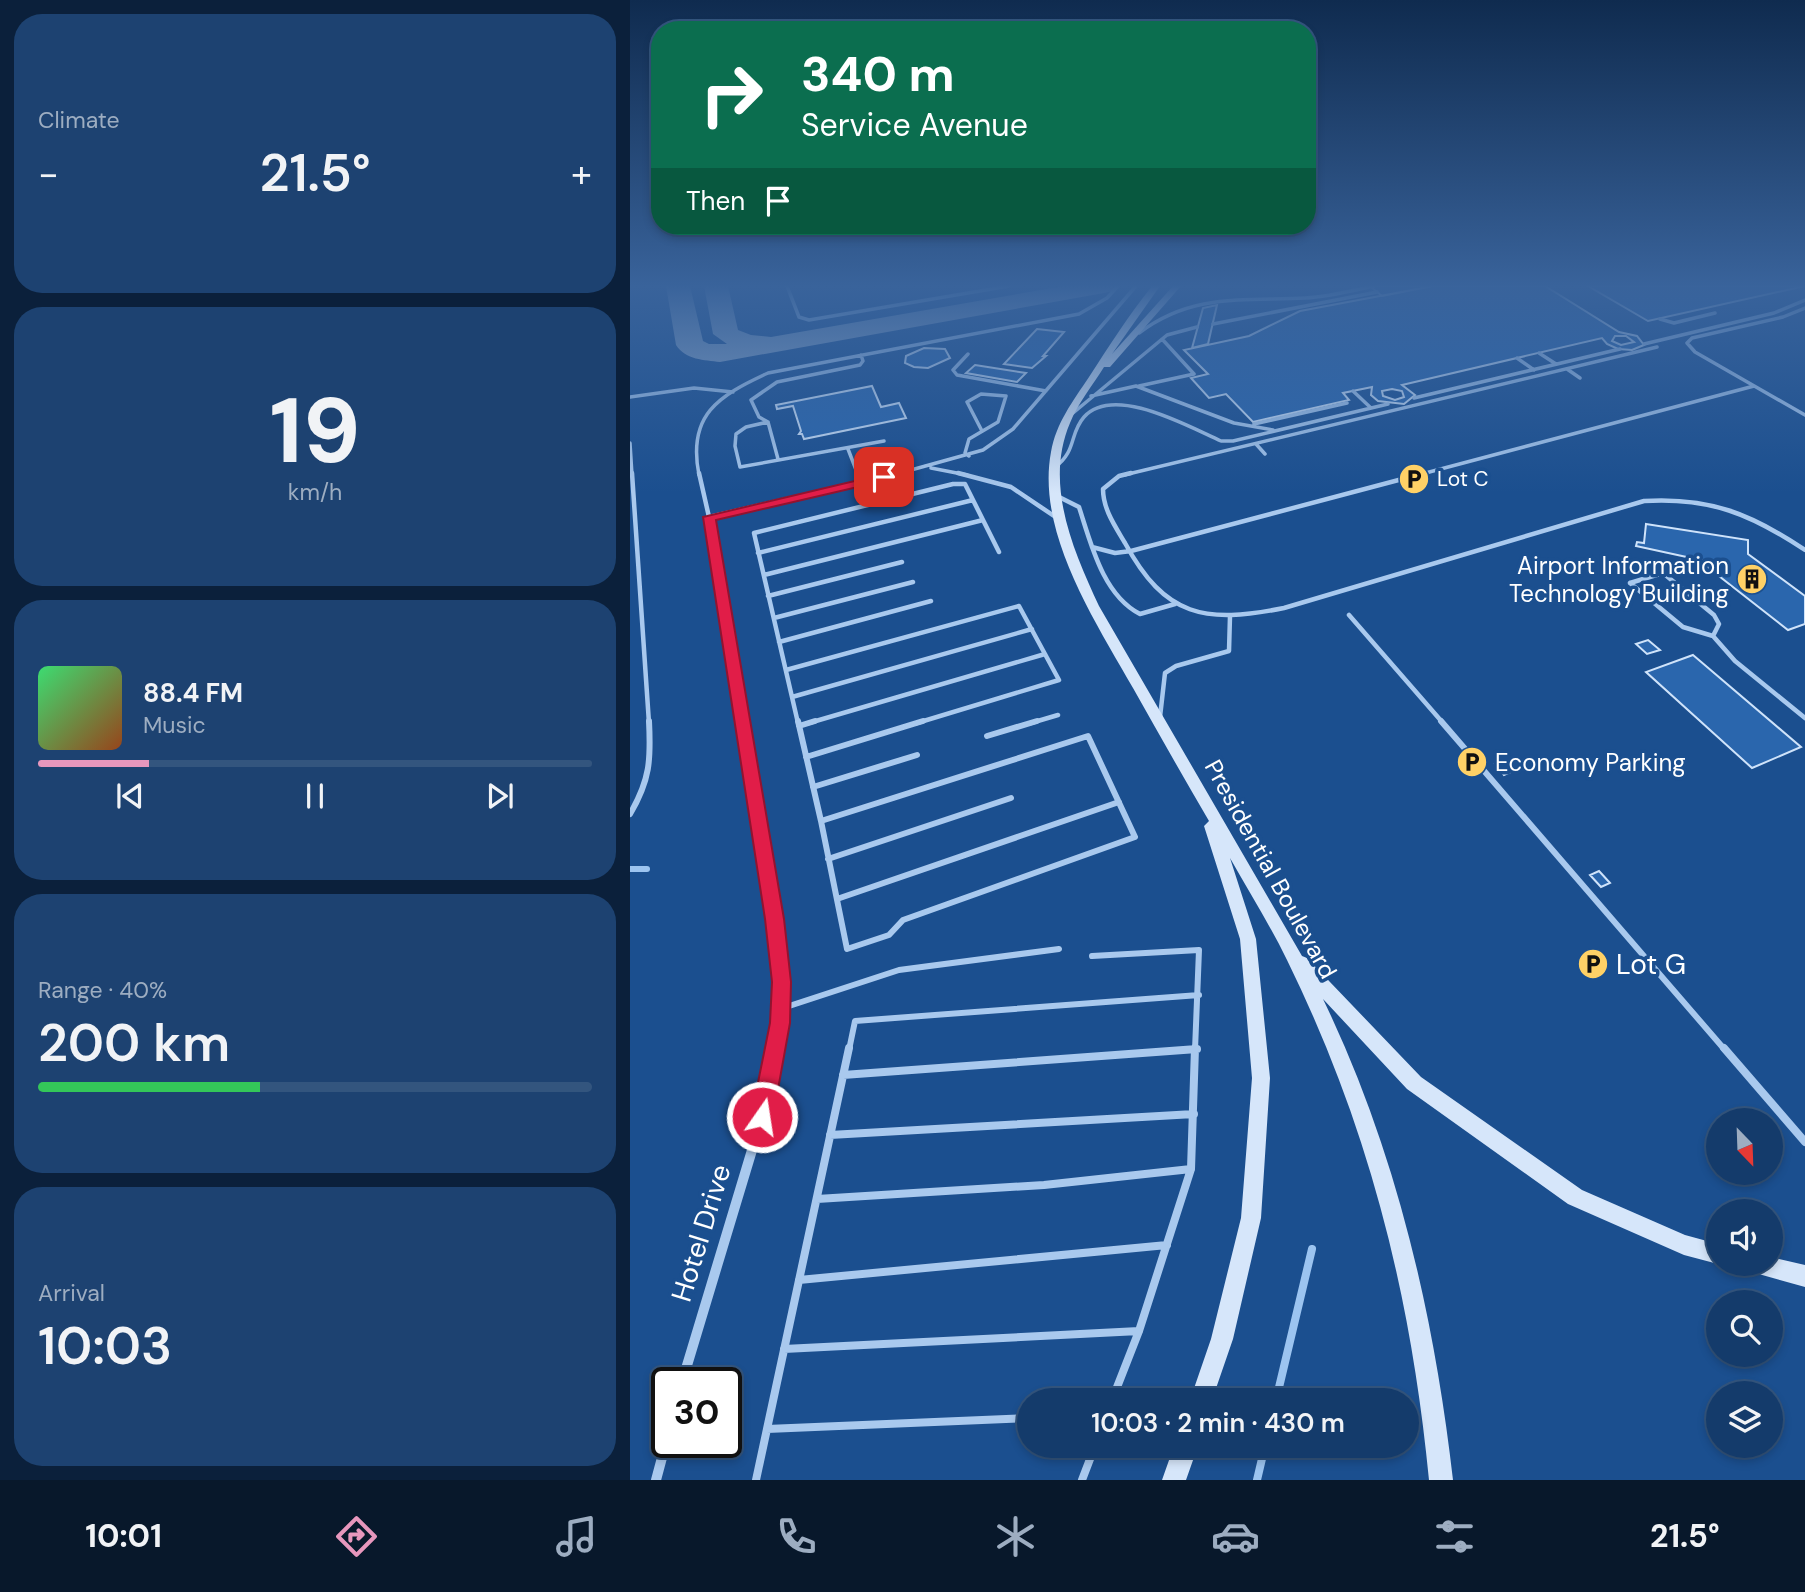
<!DOCTYPE html>
<html lang="en">
<head>
<meta charset="utf-8">
<style>
	body { margin:0; font-family:"DM Sans",sans-serif; background:#1d4271; color:#f1f3f6; height:100vh; display:flex; flex-direction:column; font-size:26px; white-space:nowrap }
	* { box-sizing:border-box; margin:0 }
	p { font-size:23px; color:#9dadc1 }
	.icon { flex:none; width:38px; height:38px; fill:none; stroke:currentColor; stroke-width:2; stroke-linecap:round; stroke-linejoin:round }
	.map { position:relative; flex:1; overflow:hidden }
	.drawer { display:flex; flex-direction:column; gap:14px; padding:14px; background:#0b203b; width:630px }
	.drawer>* { flex:none }
	.top-card { position:absolute; left:21px; top:21px; width:665px; height:214px; border-radius:28px; box-shadow:0 4px 10px #0003,0 0 0 2px #33557e; background:#0b6e4f; color:#fff; overflow:hidden }
	.needle { width:46px; rotate:157deg }
	.controls { position:absolute; left:1076px; top:1108px; display:grid; gap:14px }
	.controls a { display:grid; place-items:center; width:77px; height:77px; border-radius:50%; background:#143b6b; box-shadow:0 4px 10px #0003,0 0 0 2px #33557e; font-size:35px }
	.speed { position:absolute; left:21px; top:1367px; display:flex; gap:14px; font-size:35px; font-weight:700; text-align:center }
	.speed>* { display:grid; place-content:center; width:91px; height:91px; border-radius:50%; background:#143b6b; box-shadow:0 4px 10px #0003,0 0 0 2px #33557e; line-height:1 }
	.speed .limit { border:4px solid #111; border-radius:10px; background:#fff; color:#111 }
	.pin { position:absolute; display:grid; place-items:center; width:60px; height:60px; color:#fff; margin:-30px; border-radius:14px; box-shadow:0 4px 10px #0006 }
	.me { position:absolute; width:77px; margin:-38px; rotate:13deg; stroke-linejoin:round; filter:drop-shadow(0 0 5px #0008) }
	.turn { display:flex; align-items:center; gap:24px; height:147px; padding:0 35px; font-size:32px }
	.turn .icon { width:91px; height:91px; stroke-width:2.5 }
	.turn b { display:block; font-size:49px; line-height:60px }
	.then { display:flex; align-items:center; height:66px; padding:0 35px; background:#0003; gap:14px; font-size:26px }
	.big { font-size:52px; font-weight:600; line-height:1.1 }
	.drawer .widget { flex:1; display:flex; flex-direction:column; justify-content:center; gap:10px; min-width:0; padding:0 24px; border-radius:28px; background:#1d4271 }
	.drawer .dial { align-items:center; gap:0 }
	.dial b { font-size:91px; line-height:1 }
	.song { display:flex; align-items:center; gap:21px }
	.cover { width:84px; height:84px; border-radius:10px; background:linear-gradient(135deg,hsl(140 70% 55%),hsl(20 70% 35%)) }
	.played { height:7px; border-radius:4px; background:linear-gradient(90deg,#e797bd 20%,#33557e 20%) }
	.keys { display:flex; justify-content:space-around; direction:ltr }
	.heat { display:flex; justify-content:space-between; align-items:center; font-size:38px; direction:ltr }
	.charge { height:10px; border-radius:5px; background:linear-gradient(90deg,#34c759 40%,#33557e 0) }
	.trip { position:absolute; left:387px; top:1388px; width:402px; height:70px; border-radius:35px; background:#143b6b; box-shadow:0 4px 10px #0003,0 0 0 2px #33557e; font-weight:600; line-height:70px; text-align:center }
	.menu { display:flex; height:112px; justify-content:space-around; align-items:center; background:#08182b; color:#9dadc1 }
	.menu .icon { width:49px; height:49px }
	.menu .selected { color:#e797bd }
	.menu b { font-size:32px; color:#f1f3f6 }
	main { display:flex; flex:1; min-height:0 }
	.map>svg:first-child { display:block }
</style>
</head>
<body>
<main>
<section class="drawer">
<div class="widget"><p>Climate</p>
<div class="heat"><a>−</a><b class="big">21.5°</b><a>+</a></div>
</div>
<div class="widget dial"><b>19</b><p>km/h</p></div>
<div class="widget">
<div class="song"><i class="cover"></i><div><b>88.4 FM</b><p>Music</p></div></div>
<div class="played"></div>
<div class="keys"><svg class="icon" aria-label="previous" viewBox="0 0 24 24"><path d="M18 5L8 12l10 7zM5 5v14"/></svg><svg class="icon" aria-label="pause" viewBox="0 0 24 24"><path d="M8 5v14M16 5v14"/></svg><svg class="icon" aria-label="next" viewBox="0 0 24 24"><path d="M6 5l10 7-10 7zM19 5v14"/></svg></div>
</div>
<div class="widget"><p>Range · 40%</p><b class="big">200 km</b><div class="charge"></div></div>
<div class="widget"><p>Arrival</p><b class="big">10:03</b></div>
</section>
<div class="map">
<svg width="1175" height="1480" viewBox="0 0 1175 1480">
	<rect width="100%" height="100%" fill="#1b4f8f"/>
	<g fill="none" stroke-linecap="round" stroke-linejoin="round">
		<path stroke="#9cc4f0" stroke-width="6" d="M 0,869 L 17,869"/>
		<path stroke="#9cc4f0" stroke-width="8" d="M 646,1400 L 682,1249
			M 627,1480 L 635,1446"/>
		<path fill="#8da7c7" fill-rule="evenodd" d="M 36,286 L 60,286 L 73,341 L 79,344 L 97,344 L 83,334 L 74,286 L 98,286 L 108,330 L 121,335 L 141,337 L 434,286 L 486,286 L 483,291 L 474,293 L 90,362 C 74,360 56,360 46,345 Z"/>
	</g>
	<path fill="#2a66ad" stroke="#cfe3fa" stroke-width="2" fill-rule="evenodd" d="M 748,286 L 803,286 L 752,296 L 741,287 Z
		M 803,286 L 915,286 L 989,332 L 1007,336 L 1014,345 L 1002,350 L 988,349 L 977,344 L 972,338 L 772,385 L 785,395 L 774,404 L 748,401 L 741,395 L 742,387 L 713,393 L 719,400 L 623,422 L 596,394 L 579,398 L 561,378 L 578,374 L 554,350 L 619,336 L 670,311 ZM 985,336 L 996,336 L 1004,342 L 991,345 L 982,341 ZM 762,389 L 772,391 L 774,397 L 765,400 L 753,396 L 752,391 Z
		M 958,286 L 1175,286 L 1018,321 Z
		M 587,305 L 578,344 L 562,348 L 573,308 Z
		M 407,329 L 434,332 L 413,356 L 416,356 L 402,368 L 374,364 Z
		M 294,348 L 315,349 L 320,358 L 298,368 L 284,367 L 275,363 L 276,356 Z
		M 345,365 L 396,373 L 387,382 L 336,373 Z
		M 242,386 L 251,407 L 269,403 L 276,418 L 174,439 L 172,434 L 169,434 L 171,431 L 163,406 L 147,409 L 146,405 Z
		M 1016,524 L 1118,540 L 1118,554 L 1175,596 L 1175,624 L 1158,630 L 1071,562 L 1075,561 L 1006,546 L 1007,542 L 1014,543 Z
		M 1018,640 L 1030,650 L 1017,654 L 1006,644 Z
		M 1063,655 L 1171,747 L 1122,768 L 1016,672 Z
		M 873,761 L 883,771 L 874,775 L 865,764 Z
		M 969,871 L 980,883 L 971,887 L 960,875 Z"/>
	<g fill="none" stroke-linecap="round" stroke-linejoin="round">
		<path stroke="#a9c9ee" stroke-width="3.5" d="M 157,286 L 169,317 L 179,320 L 379,286
			M 1175,308 L 1153,317 L 1062,338 L 1057,343 L 1065,352 L 1175,415
			M 1030,319 L 1044,323 L 1085,313
			M 583,324 L 747,292
			M 509,333 C 562,293 613,301 675,298 C 698,297 721,291 744,286
			M 532,339 L 564,374
			M 1014,344 L 1144,313 L 1175,300
			M 909,353 L 926,364
			M 338,354 L 323,370 L 327,375 L 416,391
			M 231,355 L 233,361 L 230,365 L 147,382 L 121,400 L 129,417 L 138,422 L 116,427 L 106,434 L 105,446 L 110,467 L 254,441
			M 887,358 L 904,370
			M 937,369 L 950,378
			M 509,386 L 564,374
			M 723,391 L 741,408
			M 461,396 L 506,386 L 604,423 L 643,430
			M 0,397 L 64,388 L 103,392
			M 784,398 L 990,349
			M 443,413 L 537,335 L 567,327
			M 138,422 L 148,459
			M 624,424 L 717,403
			M 0,443 L 2,475
			M 626,444 L 635,454
			M 218,449 L 228,475
			M 339,456 L 335,453 L 339,439 L 368,422 L 376,396 L 351,394 L 337,402 L 352,431
			M 425,467 C 447,451 439,434 454,417 C 484,384 559,427 591,441 L 603,441 L 758,404
			M 301,468 L 337,475
			M 69,475 C 57,415 88,396 138,373 L 449,314 L 477,298 L 488,286
			M 263,475 L 353,450 L 383,429 L 506,286
			M 494,475 L 1027,347
			M 788,475 L 1124,386"/>
		<path stroke="#a9c9ee" stroke-width="4.5" d="M 2,473 L 19,723
			M 69,473 L 79,517 L 271,473
			M 227,473 L 231,483
			M 328,473 L 381,487 L 427,518
			M 501,473 L 489,476 L 473,489 C 473,509 485,526 495,543 C 535,617 575,624 654,608 L 1014,501 C 1080,497 1121,514 1175,550
			M 427,496 L 449,507 C 461,544 473,595 510,614 L 545,604
			M 462,547 L 485,553 L 501,551 L 795,473
			M 128,553 L 343,500
			M 134,575 L 353,520
			M 1000,583 L 1053,627 L 1083,636 L 1105,661 L 1175,718
			M 1000,583 L 1033,573 L 1084,615 L 1089,624 L 1083,636
			M 138,596 L 272,562
			M 719,615 L 813,723
			M 144,618 L 283,582
			M 149,642 L 301,601
			M 156,670 L 389,606 L 429,680 L 287,723
			M 162,697 L 402,629
			M 530,717 L 535,673 L 546,666 L 599,651 L 600,616
			M 168,723 L 124,533 L 323,484 L 335,484 L 369,552
			M 179,723 L 415,654
			M 401,723 L 428,715"/>
		<path stroke="#a9c9ee" stroke-width="6" d="M 168,721 L 191,821
			M 811,721 L 1095,1050
			M 169,726 L 185,721
			M 357,736 L 407,721
			M 458,736 L 505,837 L 273,920 L 259,935 L 217,949 L 191,821 Z
			M 176,757 L 293,721
			M 183,787 L 287,755
			M 0,814 C 20,780 21,760 19,721
			M 198,859 L 381,798
			M 207,899 L 489,802
			M 462,956 L 569,950 L 565,1050
			M 150,1009 L 269,970 L 429,949
			M 219,1050 L 225,1021 L 569,995
			M 552,1050 L 567,1049"/>
		<path stroke="#a9c9ee" stroke-width="8" d="M 1094,1048 L 1175,1142
			M 213,1075 L 567,1049
			M 200,1135 L 564,1114
			M 187,1199 L 414,1185 L 561,1169
			M 169,1280 L 537,1245
			M 154,1349 L 509,1331
			M 482,1400 L 509,1331 L 561,1169 L 565,1048
			M 137,1429 L 399,1418
			M 126,1480 L 219,1048
			M 452,1480 L 465,1446"/>
		<path stroke="#a9c9ee" stroke-width="6" d="M 79,517 L 112,723"/>
		<path stroke="#a9c9ee" stroke-width="8" d="M 112,721 L 152,982 L 145,1050"/>
		<path stroke="#a9c9ee" stroke-width="10" d="M 52,1382 L 132,1117 L 145,1048
			M 26,1480 L 37,1439"/>
		<path fill="#d6e6fa" fill-rule="evenodd" d="M 522,286 L 530,286 L 482,354 L 543,286 L 551,286 L 480,367 L 474,367 C 463,385 448,403 440,423 C 414,484 443,550 469,606 L 672,956 L 677,958 L 791,1077 L 952,1190 L 1055,1235 L 1088,1244 L 1090,1264 L 1088,1264 L 1054,1255 L 938,1204 L 777,1089 L 693,999 C 766,1150 804,1314 823,1480 L 799,1480 C 781,1295 739,1127 657,960 C 640,925 619,892 600,858 L 626,939 L 640,1078 L 631,1218 L 603,1339 L 582,1400 L 560,1400 L 581,1339 L 611,1218 L 622,1078 L 610,939 L 574,826 L 579,821 C 553,777 528,732 503,688 C 465,621 406,532 421,452 C 426,423 443,401 459,377 C 479,346 499,315 522,286 Z
			M 1141,1257 L 1175,1265 L 1175,1287 L 1118,1271 L 1115,1264 L 1141,1264 Z
			M 544,1446 L 568,1446 L 556,1480 L 532,1480 Z"/>
	</g>
	<linearGradient id="sky" x2="0" y2="1"><stop stop-color="#0f2b4f"/><stop offset="0.58" stop-color="#39639b"/><stop offset="1" stop-color="#39639b" stop-opacity="0"/></linearGradient>
	<rect width="1175" height="493" fill="url(#sky)"/>
	<path fill="#e11d48" stroke="#92132f" stroke-width="2" d="M 254,474 L 258,475 L 258,480 L 86,520 L 154,919 L 161,982 L 160,1023 L 143,1117 L 140,1125 L 132,1128 L 124,1125 L 121,1117 L 140,1023 L 142,982 L 135,919 L 73,517 Z"/>
	<defs>
		<g id="parking-disc" transform="scale(1.575)"><circle r="9.5" fill="#ffd166" stroke="#1b4f8f"/><path d="M-3.5-5.5H1a3.5 3.5 0 0 1 0 7H-1V5.5H-3.5ZM-1-3.4V-.6H.8a1.4 1.4 0 0 0 0-2.8Z" fill="#111"/></g>
		<g id="building-disc" transform="scale(1.575)"><circle r="9.5" fill="#ffd166" stroke="#1b4f8f"/><path d="M-4-6H4V6H1V3H-1V6H-4ZM-2.5-4.3h1.7v1.8h-1.7ZM.8-4.3h1.7v1.8H.8ZM-2.5-1h1.7V.8h-1.7ZM.8-1h1.7V.8H.8Z" fill="#111"/></g>
	</defs>
	<g fill-rule="evenodd">
		<use href="#parking-disc" x="784" y="479"/>
		<use href="#building-disc" x="1122" y="579"/>
		<use href="#parking-disc" x="842" y="762"/>
		<use href="#parking-disc" x="963" y="964"/>
	</g>
	<g text-anchor="middle" dominant-baseline="central" stroke-width="7" stroke-linejoin="round" paint-order="stroke">
		<g font-size="21" fill="#fff" stroke="#1b4f8f" text-anchor="start">
			<text x="807" y="479">Lot C</text>
		</g>
		<g font-size="24" fill="#fff" stroke="#1b4f8f" text-anchor="end">
			<text x="1099" y="565">Airport Information<tspan x="1099" dy="28">Technology Building</tspan></text>
			<text x="865" y="762" text-anchor="start">Economy Parking</text>
		</g>
		<g font-size="24" fill="#fff" stroke="#1b4f8f">
			<text transform="translate(641 869) rotate(61)">Presidential Boulevard</text>
		</g>
		<g font-size="28" fill="#fff" stroke="#1b4f8f" text-anchor="start">
			<text x="986" y="964">Lot G</text>
		</g>
		<g font-size="28" fill="#fff" stroke="#1b4f8f">
			<text transform="translate(71 1233) rotate(-73)">Hotel Drive</text>
		</g>
	</g>
</svg>
<div class="controls">
<a><svg class="needle" viewBox="-14 -14 28 28"><path d="M0-13l5 13h-10z" fill="#e53935"/><path d="M0 13l5-13h-10z" fill="#9dadc1"/></svg></a>
<a><svg class="icon" aria-label="sound" viewBox="0 0 24 24"><path d="M4 9h4l5-4v14l-5-4H4zM17 9q2 3 0 6"/></svg></a>
<a><svg class="icon" aria-label="search" viewBox="0 0 24 24"><circle cx="10" cy="10" r="6"/><path d="M15 15l6 6"/></svg></a>
<a><svg class="icon" aria-label="layers" viewBox="0 0 24 24"><path d="M12 4l9 5-9 5-9-5zM3 14l9 5 9-5"/></svg></a>
</div>
<div class="speed"><div class="limit">30</div></div>
<div class="pin" style="left:254px;top:477px;background:#d93025"><svg class="icon" aria-label="arrive" viewBox="0 0 24 24"><path d="M6 21V4h12l-3 4 3 4H6"/></svg></div>
<svg class="me" style="left:132px;top:1117px" viewBox="-20 -20 40 40"><circle r="17" fill="#e11d48" stroke="#fff" stroke-width="3"/><path d="M0-11L8 9 0 5-8 9z" fill="#fff"/></svg>
<div class="trip">10:03 · 2 min · 430 m</div>
<div class="top-card">
<div class="turn"><svg class="icon" aria-label="right" viewBox="0 0 24 24"><path d="M7 20v-9h11M14 6l5 5-5 5"/></svg><div><b>340 m</b>Service Avenue</div></div>
<div class="then">Then<svg class="icon" aria-label="arrive" viewBox="0 0 24 24"><path d="M6 21V4h12l-3 4 3 4H6"/></svg></div>
</div>
</div>
</main>
<nav class="menu">
<b>10:01</b>
<svg class="icon selected" aria-label="directions" viewBox="0 0 24 24"><path d="M12 3l9 9-9 9-9-9zM9 14v-3h6M13 9l2 2-2 2"/></svg>
<svg class="icon" aria-label="music" viewBox="0 0 24 24"><path d="M9 18V5l10-2v13"/><circle cx="6" cy="18" r="3"/><circle cx="16" cy="16" r="3"/></svg>
<svg class="icon" aria-label="phone" viewBox="0 0 24 24"><path d="M5 4h4l2 5-3 2q2 4 5 5l2-3 5 2v4C11 20 4 13 5 4z"/></svg>
<svg class="icon" aria-label="climate" viewBox="0 0 24 24"><path d="M12 3v18M4 7l16 10M4 17L20 7"/></svg>
<svg class="icon" aria-label="car" viewBox="0 0 24 24"><path d="M5 17H2v-5l4-1 3-4h7l3 4 3 1v5h-3M9 17h6M6 11h13"/><circle cx="7" cy="17" r="2"/><circle cx="17" cy="17" r="2"/></svg>
<svg class="icon" aria-label="filters" viewBox="0 0 24 24"><path d="M4 7h16M4 17h16"/><circle cx="9" cy="7" r="2"/><circle cx="15" cy="17" r="2"/></svg>
<b>21.5°</b>
</nav>
</body>
</html>
